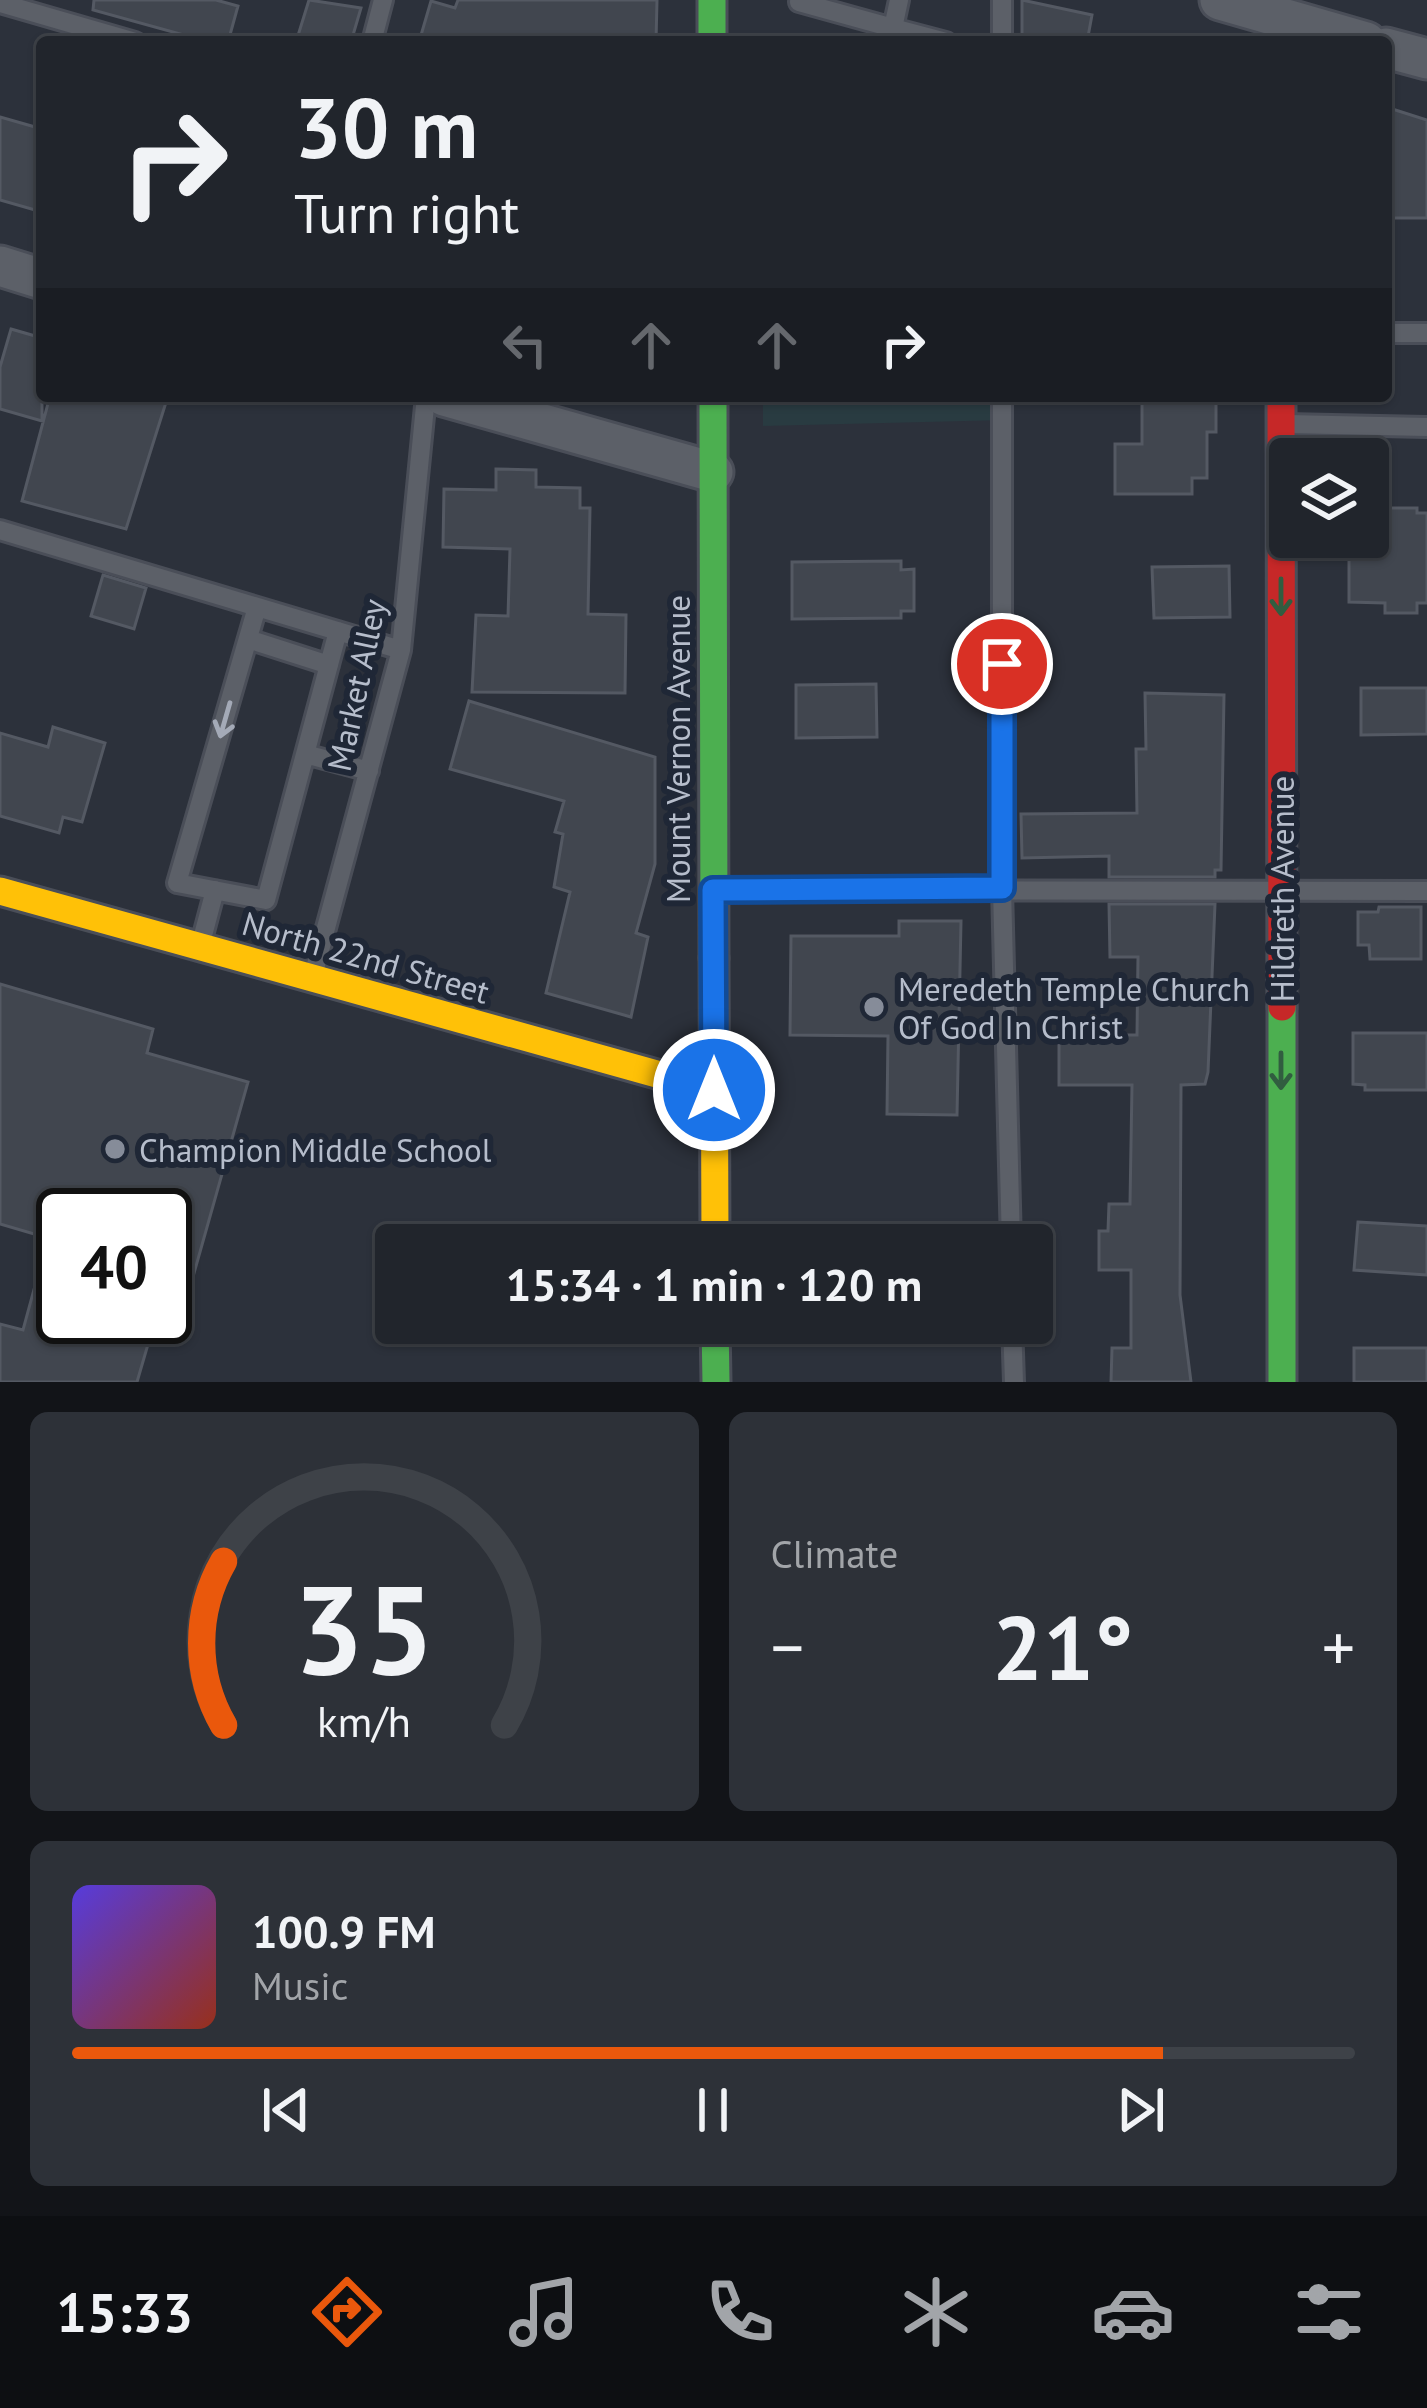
<!DOCTYPE html>
<html lang="en">
<head>
<meta charset="utf-8">
<style>
	body { margin:0; font-family:"PT Sans",sans-serif; background:#2d3138; color:#f1f3f6; height:100vh; display:flex; flex-direction:column; font-size:45px; white-space:nowrap }
	* { box-sizing:border-box; margin:0 }
	p { font-size:39px; color:#a2a5a9 }
	.icon { flex:none; width:66px; height:66px; fill:none; stroke:currentColor; stroke-width:2; stroke-linecap:round; stroke-linejoin:round }
	.map { position:relative; height:1382px; overflow:hidden }
	.sheet { display:flex; flex-direction:column; gap:30px; padding:30px; background:#121418; flex:1 }
	.sheet>* { flex:none }
	.banner { position:absolute; left:36px; top:36px; width:1356px; height:366px; border-radius:12px; box-shadow:0 3px 9px #0004,0 0 0 3px #3e4248; background:#21252c; color:#f1f3f6; overflow:hidden }
	.tools { position:absolute; left:1269px; top:438px; display:grid; gap:24px }
	.tools a { display:grid; place-items:center; width:120px; height:120px; border-radius:12px; background:#21252c; box-shadow:0 3px 9px #0004,0 0 0 3px #3e4248; font-size:60px }
	.speed { position:absolute; left:36px; top:1188px; display:flex; gap:24px; font-size:60px; font-weight:700; text-align:center }
	.speed>* { display:grid; place-content:center; width:156px; height:156px; border-radius:50%; background:#21252c; box-shadow:0 3px 9px #0004,0 0 0 3px #3e4248; line-height:1 }
	.speed .limit { border:6px solid #111; border-radius:18px; background:#fff; color:#111 }
	.pin { position:absolute; display:grid; place-items:center; width:102px; height:102px; color:#fff; margin:-51px; border:6px solid #fff; border-radius:50%; box-shadow:0 3px 12px #0007 }
	.me { position:absolute; width:132px; margin:-66px; rotate:0deg; stroke-linejoin:round; filter:drop-shadow(0 0 9px #0008) }
	.turn { display:flex; align-items:center; gap:42px; height:252px; padding:0 60px; font-size:54px }
	.turn .icon { width:156px; height:156px; stroke-width:2.5 }
	.turn b { display:block; font-size:84px; line-height:102px }
	.lanes { display:flex; align-items:center; height:114px; padding:0 60px; background:#0003; justify-content:center; gap:60px; direction:ltr }
	.lanes .off { opacity:.35 }
	.big { font-size:90px; font-weight:600; line-height:1.1 }
	.sheet .card { flex:1; display:flex; flex-direction:column; justify-content:center; gap:18px; min-width:0; padding:0 42px; border-radius:18px; background:#2d3138 }
	.sheet .dial { align-items:center; gap:0 }
	.dial svg { height:312px; overflow:visible; fill:none; stroke:#3e4248; stroke-width:7; stroke-linecap:round; text-anchor:middle }
	.dial text { fill:#f1f3f6; stroke:none }
	.song { display:flex; align-items:center; gap:36px }
	.cover { width:144px; height:144px; border-radius:18px; background:linear-gradient(135deg,hsl(250 70% 55%),hsl(10 70% 35%)) }
	.played { height:12px; border-radius:6px; background:linear-gradient(90deg,#ea580c 85%,#3e4248 85%) }
	.keys { display:flex; justify-content:space-around; direction:ltr }
	.heat { display:flex; justify-content:space-between; align-items:center; font-size:66px; direction:ltr }
	.sheet .tiles { flex:1; display:grid; gap:30px; grid-template-columns:1fr 1fr }
	.card:last-child { grid-column:span 2 }
	.trip { position:absolute; left:375px; top:1224px; width:678px; height:120px; border-radius:12px; background:#21252c; box-shadow:0 3px 9px #0004,0 0 0 3px #3e4248; font-weight:600; line-height:120px; text-align:center }
	.dock { display:flex; height:192px; justify-content:space-around; align-items:center; background:#0d0f12; color:#a2a5a9 }
	.dock .icon { width:84px; height:84px }
	.dock .current { color:#ea580c }
	.dock b { font-size:54px; color:#f1f3f6 }
	.map>svg:first-child { display:block }
</style>
</head>
<body>
<div class="map">
<svg width="1427" height="1382" viewBox="0 0 1427 1382">
	<rect width="100%" height="100%" fill="#2c313b"/>
	<path fill="#293b41" d="M 763,396 L 1006,396 L 1006,420 L 763,426 Z"/>
	<path fill="#41464f" stroke="#545963" stroke-width="3" d="M 94,0 L 216,0 L 238,6 L 228,42 L 209,42 L 93,10 Z
		M 309,0 L 361,8 L 351,42 L 296,42 Z
		M 458,0 L 657,0 L 656,42 L 419,42 L 431,1 L 455,8 Z
		M 1022,0 L 1092,15 L 1087,42 L 1022,42 Z
		M 1386,107 L 1427,120 L 1427,218 L 1386,218 Z
		M 0,117 L 42,129 L 42,212 L 0,200 Z
		M 11,329 L 42,338 L 42,421 L 0,409 L 0,367 Z
		M 50,396 L 168,396 L 126,529 L 22,501 Z
		M 1142,396 L 1216,396 L 1216,432 L 1207,432 L 1207,478 L 1192,478 L 1192,494 L 1115,494 L 1115,444 L 1142,444 Z
		M 496,469 L 536,470 L 536,487 L 580,488 L 580,508 L 590,508 L 588,614 L 626,615 L 625,693 L 472,692 L 476,615 L 508,616 L 510,549 L 443,547 L 444,489 L 496,490 Z
		M 1368,508 L 1417,508 L 1417,513 L 1427,513 L 1427,603 L 1417,603 L 1417,613 L 1385,613 L 1385,603 L 1349,602 L 1349,537 L 1368,537 Z
		M 901,561 L 901,570 L 914,569 L 914,611 L 901,611 L 901,618 L 792,619 L 792,562 Z
		M 1229,566 L 1230,617 L 1154,618 L 1152,567 Z
		M 103,575 L 146,588 L 134,629 L 91,616 Z
		M 876,684 L 877,737 L 796,738 L 796,685 Z
		M 1361,688 L 1427,688 L 1427,734 L 1361,735 Z
		M 1145,693 L 1224,695 L 1221,870 L 1215,870 L 1215,877 L 1109,877 L 1109,856 L 1022,858 L 1021,814 L 1137,813 L 1136,749 L 1146,749 Z
		M 469,701 L 655,757 L 655,864 L 636,933 L 648,937 L 631,1017 L 546,993 L 570,892 L 554,887 L 563,834 L 555,832 L 564,801 L 450,769 Z
		M 53,727 L 105,743 L 82,822 L 63,817 L 59,833 L 0,816 L 0,733 L 48,747 Z
		M 1109,904 L 1215,904 L 1208,1072 L 1205,1084 L 1181,1085 L 1180,1295 L 1191,1382 L 1111,1382 L 1112,1348 L 1131,1348 L 1131,1270 L 1099,1270 L 1099,1231 L 1108,1231 L 1109,1204 L 1130,1204 L 1132,1085 L 1059,1085 L 1059,1035 L 1137,1035 L 1138,957 L 1110,957 Z
		M 1379,907 L 1421,907 L 1421,959 L 1370,959 L 1369,945 L 1358,945 L 1358,912 L 1378,912 Z
		M 899,921 L 961,921 L 957,1115 L 887,1114 L 888,1036 L 790,1035 L 791,936 L 899,936 Z
		M 0,984 L 153,1029 L 147,1053 L 248,1082 L 174,1344 L 165,1343 L 165,1215 L 63,1215 L 63,1317 L 156,1317 L 137,1382 L 0,1382 L 0,1324 L 23,1330 L 48,1238 L 0,1224 Z
		M 1353,1033 L 1427,1033 L 1427,1090 L 1365,1090 L 1365,1085 L 1353,1084 Z
		M 1358,1222 L 1427,1226 L 1427,1275 L 1354,1270 Z
		M 1354,1348 L 1427,1348 L 1427,1382 L 1354,1382 Z"/>
	<g fill="none" stroke-linecap="round" stroke-linejoin="round">
		<g stroke="#4a4e58" stroke-width="24">
			<path id="lane" d="M 799,2 L 893,28 L 899,0
				M 0,3 L 135,42
				M 893,28 L 946,42
				M 372,42 L 383,0
				M 1002,42 L 1002,0
				M 1386,333 L 1427,333
				M 1002,396 L 1002,888 L 1011,1245
				M 1286,424 L 1427,427
				M 0,530 L 401,650
				M 257,607 L 177,883 L 266,900 L 338,631
				M 248,639 L 329,665
				M 305,754 L 369,771
				M 718,890 L 1427,891
				M 201,943 L 215,890
				M 313,976 L 401,650 L 426,396
				M 1012,1323 L 1014,1382"/>
		</g>
		<g stroke="#4a4e58" stroke-width="45">
			<path id="street" d="M 1220,0 L 1366,42
				M 1386,48 L 1427,59
				M 0,266 L 42,279
				M 444,396 L 713,472"/>
		</g>
		<g stroke="#4a4e58" stroke-width="33">
			<path id="fast" d="M 712,0 L 712,42
				M 713,396 L 714,958
				M 1282,1007 L 1282,1382
				M 715,1323 L 716,1382"/>
		</g>
		<g stroke="#4a4e58" stroke-width="33">
			<path id="slow" d="M 0,891 L 714,1090
				M 714,958 L 715,1245"/>
		</g>
		<g stroke="#4a4e58" stroke-width="33">
			<path id="jam" d="M 1281,396 L 1282,1007"/>
		</g>
		<use href="#lane" stroke="#5c6068" stroke-width="18"/>
		<use href="#street" stroke="#5c6068" stroke-width="39"/>
		<use href="#fast" stroke="#4caf50" stroke-width="27"/>
		<use href="#slow" stroke="#ffc107" stroke-width="27"/>
		<use href="#jam" stroke="#c62828" stroke-width="27"/>
	</g>
	<defs><path id="oneway-shaft" d="M-6 0H5M1.5-3L5.5 0L1.5 3" fill="none" stroke-width="1.6" stroke-linecap="round" stroke-linejoin="round" transform="scale(3)"/></defs>
	<g stroke="#315d40">
		<use href="#oneway-shaft" transform="translate(1281 597) rotate(90)"/>
		<use href="#oneway-shaft" transform="translate(1281 1071) rotate(90)"/>
	</g>
	<use stroke="#a4aab7" href="#oneway-shaft" transform="translate(225 720) rotate(106)"/>
	<g fill="none" stroke-linecap="round" stroke-linejoin="round">
		<g stroke="#114b97" stroke-width="30">
			<path id="route" d="M 714,1090 L 713,890 L 1002,888 L 1002,664"/>
		</g>
		<use href="#route" stroke="#1a73e8" stroke-width="21"/>
	</g>
	<g fill="#868c99" stroke="#1f2736" stroke-width="4.5">
		<circle cx="874" cy="1007" r="12"/>
		<circle cx="115" cy="1149" r="12"/>
	</g>
	<g text-anchor="middle" dominant-baseline="central" stroke-width="12" stroke-linejoin="round" paint-order="stroke">
		<g font-size="33" fill="#b6bdcb" stroke="#1f2736">
			<text transform="translate(356 685) rotate(-78)">Market Alley</text>
			<text transform="translate(677 749) rotate(-90)">Mount Vernon Avenue</text>
			<text transform="translate(1281 889) rotate(-90)">Hildreth Avenue</text>
			<text transform="translate(366 957) rotate(16)">North 22nd Street</text>
		</g>
		<g font-size="33" fill="#b6bdcb" stroke="#1f2736" text-anchor="start">
			<text x="898" y="988">Meredeth Temple Church<tspan x="898" dy="38">Of God In Christ</tspan></text>
			<text x="139" y="1149">Champion Middle School</text>
		</g>
	</g>
</svg>
<div class="tools">
<a><svg class="icon" aria-label="layers" viewBox="0 0 24 24"><path d="M12 4l9 5-9 5-9-5zM3 14l9 5 9-5"/></svg></a>
</div>
<div class="speed"><div class="limit">40</div></div>
<div class="pin" style="left:1002px;top:664px;background:#d93025"><svg class="icon" aria-label="arrive" viewBox="0 0 24 24"><path d="M6 21V4h12l-3 4 3 4H6"/></svg></div>
<svg class="me" style="left:714px;top:1090px" viewBox="-20 -20 40 40"><circle r="17" fill="#1a73e8" stroke="#fff" stroke-width="3"/><path d="M0-11L8 9 0 5-8 9z" fill="#fff"/></svg>
<div class="trip">15:34 · 1 min · 120 m</div>
<div class="banner">
<div class="turn"><svg class="icon" aria-label="right" viewBox="0 0 24 24"><path d="M7 20v-9h11M14 6l5 5-5 5"/></svg><div><b>30 m</b>Turn right</div></div>
<div class="lanes"><svg class="icon off" aria-label="left" viewBox="0 0 24 24"><path d="M17 20v-9H6M10 6l-5 5 5 5"/></svg><svg class="icon off" aria-label="ahead" viewBox="0 0 24 24"><path d="M12 20V5M6 11l6-6 6 6"/></svg><svg class="icon off" aria-label="ahead" viewBox="0 0 24 24"><path d="M12 20V5M6 11l6-6 6 6"/></svg><svg class="icon" aria-label="right" viewBox="0 0 24 24"><path d="M7 20v-9h11M14 6l5 5-5 5"/></svg></div>
</div>
</div>
<section class="sheet">
<div class="tiles">
<div class="card dial"><svg viewBox="0 0 100 80">
<path d="M14 69A42 42 0 1 1 86 69"/>
<path d="M14 69A42 42 0 0 1 14 27" stroke="#ea580c"/>
<text x="50" y="56" font-size="32" font-weight="700">35</text>
<text x="50" y="72" font-size="11">km/h</text>
</svg></div>
<div class="card"><p>Climate</p>
<div class="heat"><a>−</a><b class="big">21°</b><a>+</a></div>
</div>
<div class="card">
<div class="song"><i class="cover"></i><div><b>100.9 FM</b><p>Music</p></div></div>
<div class="played"></div>
<div class="keys"><svg class="icon" aria-label="previous" viewBox="0 0 24 24"><path d="M18 5L8 12l10 7zM5 5v14"/></svg><svg class="icon" aria-label="pause" viewBox="0 0 24 24"><path d="M8 5v14M16 5v14"/></svg><svg class="icon" aria-label="next" viewBox="0 0 24 24"><path d="M6 5l10 7-10 7zM19 5v14"/></svg></div>
</div>
</div>
</section>
<nav class="dock">
<b>15:33</b>
<svg class="icon current" aria-label="directions" viewBox="0 0 24 24"><path d="M12 3l9 9-9 9-9-9zM9 14v-3h6M13 9l2 2-2 2"/></svg>
<svg class="icon" aria-label="music" viewBox="0 0 24 24"><path d="M9 18V5l10-2v13"/><circle cx="6" cy="18" r="3"/><circle cx="16" cy="16" r="3"/></svg>
<svg class="icon" aria-label="phone" viewBox="0 0 24 24"><path d="M5 4h4l2 5-3 2q2 4 5 5l2-3 5 2v4C11 20 4 13 5 4z"/></svg>
<svg class="icon" aria-label="climate" viewBox="0 0 24 24"><path d="M12 3v18M4 7l16 10M4 17L20 7"/></svg>
<svg class="icon" aria-label="car" viewBox="0 0 24 24"><path d="M5 17H2v-5l4-1 3-4h7l3 4 3 1v5h-3M9 17h6M6 11h13"/><circle cx="7" cy="17" r="2"/><circle cx="17" cy="17" r="2"/></svg>
<svg class="icon" aria-label="filters" viewBox="0 0 24 24"><path d="M4 7h16M4 17h16"/><circle cx="9" cy="7" r="2"/><circle cx="15" cy="17" r="2"/></svg>
</nav>
</body>
</html>
